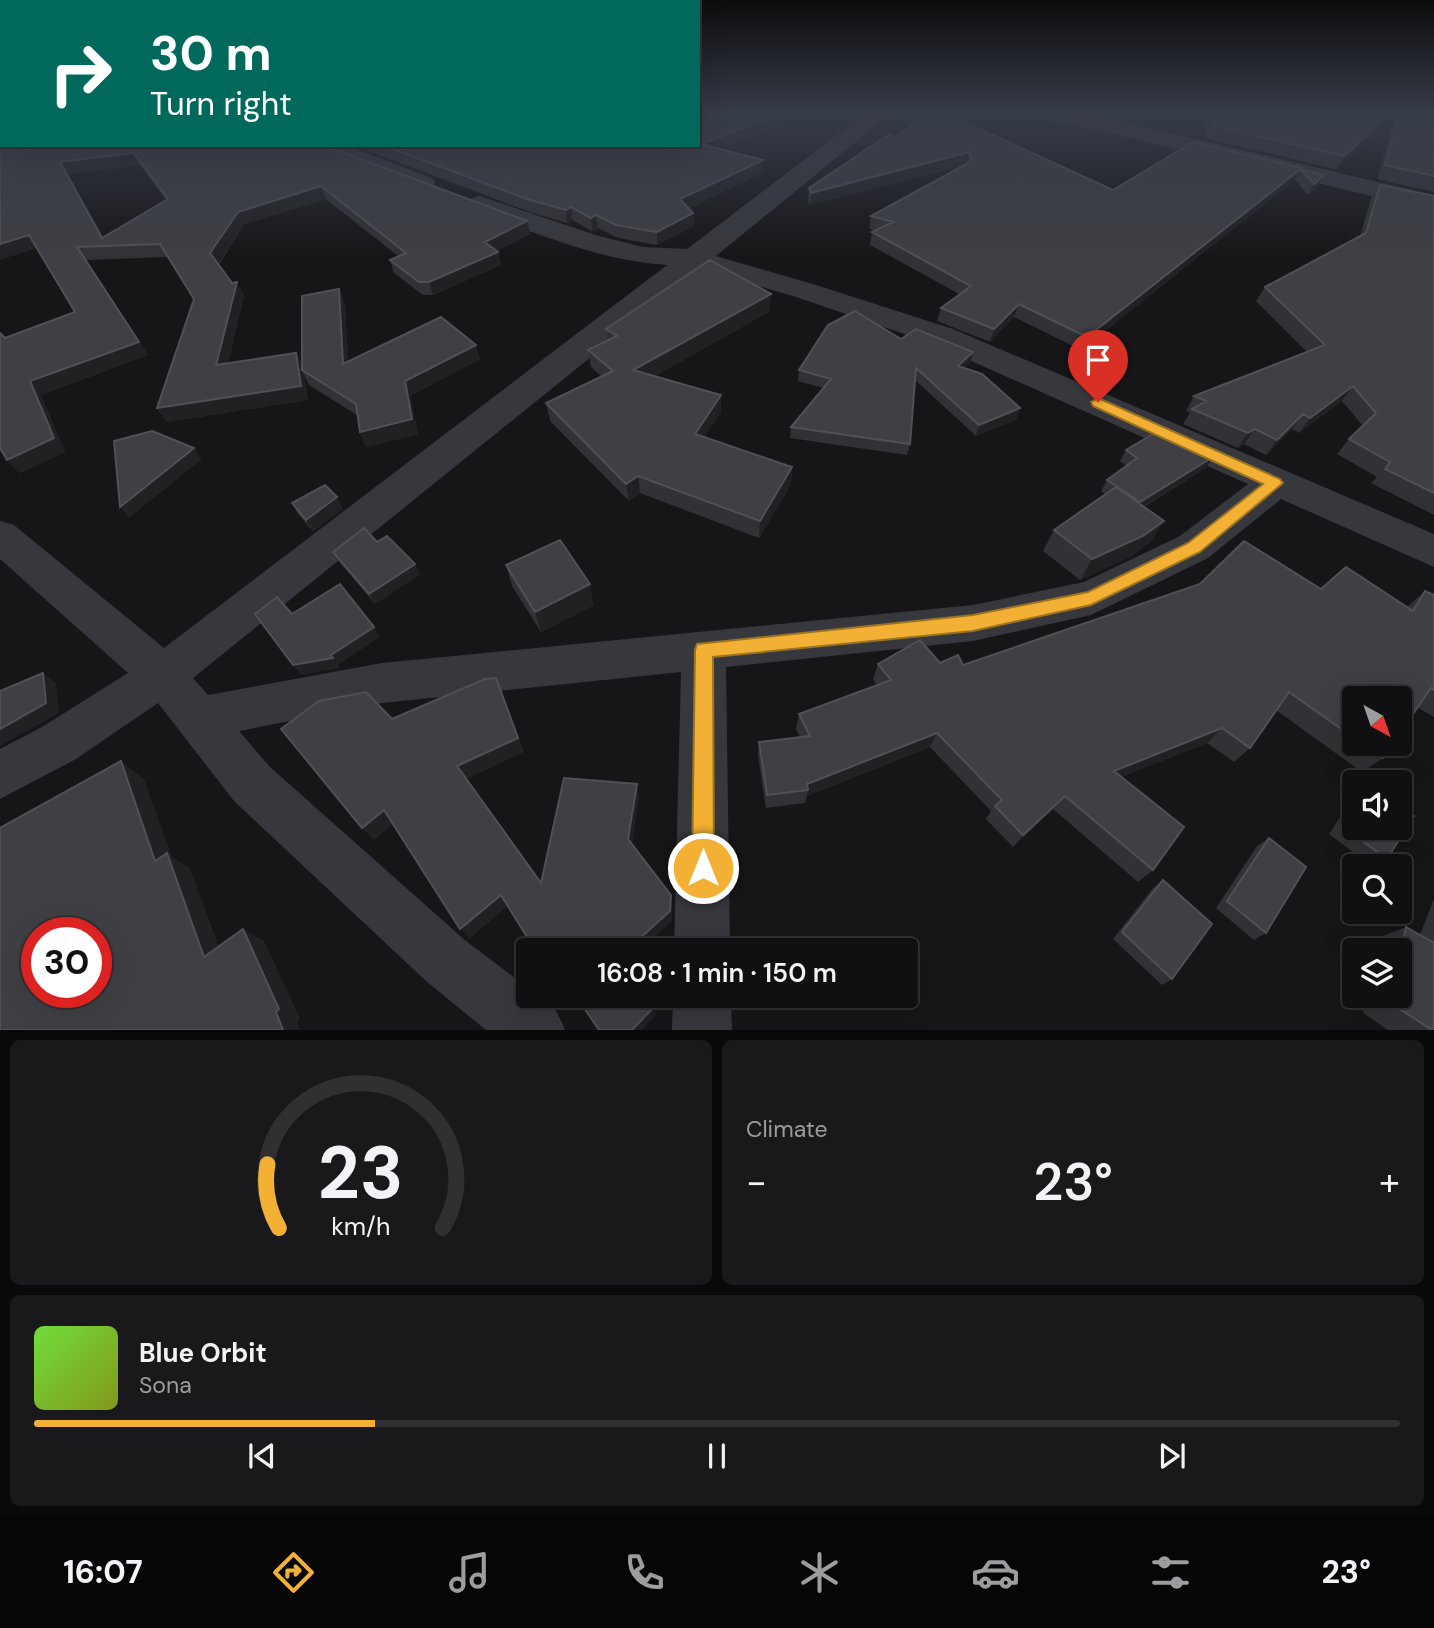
<!DOCTYPE html>
<html lang="en">
<head>
<meta charset="utf-8">
<style>
	body { margin:0; font-family:"DM Sans",sans-serif; background:#19191b; color:#f1f3f6; height:100vh; display:flex; flex-direction:column; font-size:26px; white-space:nowrap }
	* { box-sizing:border-box; margin:0 }
	p { font-size:23px; color:#9c9d9f }
	.icon { flex:none; width:38px; height:38px; fill:none; stroke:currentColor; stroke-width:2; stroke-linecap:round; stroke-linejoin:round }
	.map { position:relative; height:1030px; overflow:hidden }
	.side { display:flex; flex-direction:column; gap:10px; padding:10px; background:#09090a; flex:1 }
	.side>* { flex:none }
	.banner { position:absolute; left:0px; top:0px; width:700px; height:147px; box-shadow:0 7px 28px #0002,0 0 0 2px #303032; background:#00695c; color:#fff; overflow:hidden }
	.needle { width:46px; rotate:140deg }
	.fabs { position:absolute; left:1342px; top:686px; display:grid; gap:14px }
	.fabs a { display:grid; place-items:center; width:70px; height:70px; border-radius:7px; background:#101012; box-shadow:0 7px 28px #0002,0 0 0 2px #303032; font-size:35px }
	.speed { position:absolute; left:21px; top:917px; display:flex; gap:14px; font-size:35px; font-weight:700; text-align:center }
	.speed>* { display:grid; place-content:center; width:91px; height:91px; border-radius:50%; background:#101012; box-shadow:0 7px 28px #0002,0 0 0 2px #303032; line-height:1 }
	.speed .limit { border:10px solid #d22; background:#fff; color:#111 }
	.pin { position:absolute; display:grid; place-items:center; width:60px; height:60px; color:#fff; margin:-72px -30px; border-radius:50% 50% 50% 0; rotate:-45deg; box-shadow:0 0 7px #0007 }
	.pin .icon { rotate:45deg }
	.me { position:absolute; width:77px; margin:-38px; rotate:0deg; stroke-linejoin:round; filter:drop-shadow(0 0 5px #0008) }
	.turn { display:flex; align-items:center; gap:24px; height:147px; padding:0 35px; font-size:32px }
	.turn .icon { width:91px; height:91px; stroke-width:2.5 }
	.turn b { display:block; font-size:49px; line-height:60px }
	.big { font-size:52px; font-weight:600; line-height:1.1 }
	.side .widget { flex:1; display:flex; flex-direction:column; justify-content:center; gap:10px; min-width:0; padding:0 24px; border-radius:10px; background:#19191b }
	.side .dial { align-items:center; gap:0 }
	.dial svg { height:182px; overflow:visible; fill:none; stroke:#303032; stroke-width:7; stroke-linecap:round; text-anchor:middle }
	.dial text { fill:#f1f3f6; stroke:none }
	.song { display:flex; align-items:center; gap:21px }
	.cover { width:84px; height:84px; border-radius:10px; background:linear-gradient(135deg,hsl(100 70% 55%),hsl(70 70% 35%)) }
	.played { height:7px; border-radius:4px; background:linear-gradient(90deg,#f2b134 25%,#303032 25%) }
	.keys { display:flex; justify-content:space-around; direction:ltr }
	.heat { display:flex; justify-content:space-between; align-items:center; font-size:38px; direction:ltr }
	.side .tiles { flex:1; display:grid; gap:10px; grid-template-columns:1fr 1fr }
	.widget:last-child { grid-column:span 2 }
	.trip { position:absolute; left:516px; top:938px; width:402px; height:70px; border-radius:7px; background:#101012; box-shadow:0 7px 28px #0002,0 0 0 2px #303032; font-weight:600; line-height:70px; text-align:center }
	.dock { display:flex; height:112px; justify-content:space-around; align-items:center; background:#060607; color:#9c9d9f }
	.dock .icon { width:49px; height:49px }
	.dock .selected { color:#f2b134 }
	.dock b { font-size:32px; color:#f1f3f6 }
	.map>svg:first-child { display:block }
</style>
</head>
<body>
<div class="map">
<svg width="1434" height="1030" viewBox="0 0 1434 1030">
	<rect width="100%" height="100%" fill="#161618"/>
	<g fill="none" stroke-linecap="round" stroke-linejoin="round">
		<path fill="#37383d" fill-rule="evenodd" d="M 866,113 L 891,113 L 716,256 L 816,285 L 953,329 L 1434,534 L 1434,567 L 1281,499 L 1208,558 L 1091,615 L 973,641 L 726,667 L 730,950 L 674,950 L 681,672 L 382,703 L 239,731 L 270,767 L 466,941 L 528,988 L 528,996 C 550,996 558,1012 565,1030 L 486,1030 L 426,981 L 234,801 L 158,703 L 76,759 L 0,799 L 0,749 L 42,727 L 128,673 L 0,559 L 0,521 L 14,525 L 164,648 L 667,265 C 599,261 534,232 470,209 L 466,204 L 470,199 L 479,196 L 599,236 L 643,247 L 687,249 ZM 700,269 L 796,297 L 931,343 L 1248,484 L 1180,536 L 1084,582 L 973,605 L 382,663 L 208,695 L 193,678 Z
			M 1032,113 L 1077,113 L 1122,122 L 1434,195 L 1434,211 L 1122,136 L 1043,119 L 1035,118 Z
			M 312,145 L 345,145 L 432,178 L 435,183 L 432,188 L 423,190 L 414,188 L 315,150 Z
			M 673,996 L 731,996 L 732,1030 L 672,1030 Z"/>
	</g>
	<path fill="#323236" fill-rule="evenodd" d="M 0,113 L 323,145 L 527,221 L 530,234 L 497,251 L 498,252 L 501,265 L 433,295 L 423,295 L 394,273 L 390,260 L 398,256 L 326,199 L 244,224 L 219,265 L 232,283 L 244,295 L 228,363 L 296,353 L 302,365 L 339,289 L 345,304 L 348,361 L 480,359 L 410,396 L 418,434 L 366,447 L 360,432 L 357,415 L 309,385 L 304,375 L 308,400 L 167,422 L 157,408 L 194,300 L 168,257 L 85,260 L 148,355 L 41,395 L 65,452 L 20,473 L 7,460 L 5,338 L 75,312 L 37,248 ZM 140,165 L 166,200 L 103,237 L 68,174 Z
		M 927,113 L 1113,190 L 1302,168 L 1295,180 L 1081,350 L 1014,317 L 990,342 L 937,321 L 941,308 L 959,294 L 870,245 L 872,232 L 876,231 L 869,229 L 871,216 L 966,165 L 810,205 L 808,201 L 809,188 L 896,137 Z
		M 1200,113 L 1434,113 L 1434,192 L 1377,179 L 1396,113 L 1336,169 L 1208,139 Z
		M 784,124 L 720,149 L 763,160 L 763,172 L 689,208 L 693,213 L 694,226 L 657,245 L 618,238 L 598,228 L 592,231 L 572,220 L 567,223 L 530,212 L 353,145 L 698,145 Z
		M 1301,170 L 1318,186 L 1308,195 L 1295,180 Z
		M 1380,185 L 1434,196 L 1434,515 L 1371,483 L 1377,477 L 1337,454 L 1349,439 L 1363,426 L 1342,401 L 1299,433 L 1292,429 L 1266,455 L 1244,444 L 1238,448 L 1183,424 L 1190,413 L 1186,411 L 1194,396 L 1307,352 L 1256,301 L 1265,287 L 1360,236 L 1371,198 Z
		M 770,311 L 655,376 L 721,395 L 721,412 L 704,437 L 792,467 L 791,485 L 759,538 L 640,493 L 629,501 L 550,421 L 546,403 L 602,377 L 591,367 L 588,350 L 607,341 L 606,329 Z
		M 901,339 L 973,352 L 970,363 L 964,368 L 1020,408 L 1016,420 L 976,436 L 915,380 L 910,444 L 907,455 L 790,438 L 791,427 L 823,388 L 798,381 L 799,370 Z
		M 1126,450 L 1206,468 L 1144,507 L 1164,521 L 1150,542 L 1130,557 L 1080,580 L 1043,551 L 1054,530 L 1106,495 L 1101,491 L 1107,480 L 1127,466 L 1120,461 Z
		M 337,497 L 343,509 L 313,531 L 298,514 L 292,503 Z
		M 377,542 L 420,574 L 375,604 L 340,563 L 333,552 Z
		M 506,565 L 594,605 L 541,632 L 512,586 Z
		M 1321,589 L 1407,607 L 1425,591 L 1434,595 L 1434,717 L 1418,708 L 1354,698 L 1354,744 L 1393,744 L 1383,758 L 1362,772 L 1276,710 L 1250,748 L 1234,762 L 1207,743 L 1121,777 L 1153,870 L 1138,882 L 1053,809 L 1013,847 L 986,819 L 991,811 L 930,747 L 807,796 L 805,803 L 766,808 L 758,756 L 759,742 L 800,737 L 796,729 L 799,714 L 877,685 L 873,679 L 878,664 L 940,663 L 963,665 Z
		M 1354,796 L 1354,828 L 1387,859 L 1374,866 L 1372,866 L 1329,834 Z
		M 1269,838 L 1266,933 L 1254,940 L 1216,908 L 1257,846 Z
		M 1163,880 L 1172,979 L 1162,985 L 1113,939 L 1153,888 Z
		M 1434,899 L 1434,1030 L 1388,1030 L 1363,1013 L 1366,996 L 1400,996 L 1400,950 L 1375,950 L 1378,938 L 1406,927 L 1420,935 Z"/>
	<path fill="#212124" d="M 782,113 L 784,113 L 784,124 L 701,156 L 701,144 Z
		M 1390,113 L 1396,113 L 1336,169 L 1344,156 Z
		M 969,152 L 966,165 L 810,205 L 811,193 Z
		M 134,153 L 140,165 L 68,174 L 107,246 L 60,162 Z
		M 763,160 L 763,172 L 681,212 L 680,199 Z
		M 1302,168 L 1295,180 L 1081,350 L 1087,337 Z
		M 1324,175 L 1318,186 L 1308,195 L 1314,184 Z
		M 321,186 L 326,199 L 244,224 L 217,266 L 210,253 L 238,212 Z
		M 571,207 L 572,220 L 567,223 L 566,210 Z
		M 693,213 L 694,226 L 657,245 L 657,232 Z
		M 596,215 L 598,228 L 592,231 L 591,218 Z
		M 527,221 L 530,234 L 488,256 L 485,242 Z
		M 29,235 L 38,248 L 0,260 L 0,244 Z
		M 77,247 L 148,355 L 41,395 L 65,452 L 20,473 L 7,460 L 30,381 L 139,342 Z
		M 498,252 L 501,265 L 433,295 L 429,282 Z
		M 237,282 L 244,295 L 224,379 L 216,365 Z
		M 339,289 L 345,304 L 349,379 L 343,364 Z
		M 771,294 L 770,311 L 634,388 L 633,370 Z
		M 1019,304 L 1014,317 L 990,342 L 994,329 Z
		M 476,345 L 480,359 L 410,396 L 418,434 L 366,447 L 360,432 L 405,381 Z
		M 973,352 L 970,363 L 955,378 L 958,366 Z
		M 296,353 L 303,367 L 302,370 L 304,375 L 308,400 L 167,422 L 157,408 Z
		M 1353,386 L 1342,401 L 1299,433 L 1310,418 Z
		M 721,395 L 721,412 L 695,451 L 695,434 Z
		M 1020,408 L 1016,420 L 976,436 L 979,425 Z
		M 1303,414 L 1292,429 L 1266,455 L 1277,440 Z
		M 1255,429 L 1244,444 L 1238,448 L 1248,433 Z
		M 194,448 L 202,459 L 129,518 L 120,507 Z
		M 1213,457 L 1206,468 L 1133,513 L 1140,502 Z
		M 792,467 L 791,485 L 759,538 L 760,521 Z
		M 638,476 L 640,493 L 629,501 L 626,484 Z
		M 337,497 L 343,509 L 313,531 L 306,520 Z
		M 1164,521 L 1150,542 L 1130,557 L 1080,580 L 1092,559 Z
		M 415,564 L 420,574 L 375,604 L 369,594 Z
		M 590,584 L 594,605 L 541,632 L 535,612 Z
		M 374,627 L 380,637 L 338,665 L 340,668 L 301,675 L 293,665 L 331,655 Z
		M 43,673 L 56,683 L 59,713 L 0,746 L 0,729 Z
		M 496,678 L 524,752 L 465,780 L 457,766 Z
		M 1222,728 L 1207,743 L 1101,785 L 1114,771 Z
		M 937,733 L 930,747 L 807,796 L 808,790 L 807,784 Z
		M 121,761 L 144,779 L 172,857 L 190,868 L 227,969 L 204,957 L 155,861 Z
		M 637,784 L 639,797 L 631,852 L 628,839 Z
		M 1065,796 L 1053,809 L 1013,847 L 1023,835 Z
		M 384,810 L 394,823 L 374,840 L 362,828 Z
		M 501,895 L 508,906 L 469,939 L 460,929 Z
		M 671,895 L 672,906 L 672,921 L 641,950 L 627,950 Z
		M 243,929 L 264,941 L 300,1018 L 297,1021 L 300,1030 L 283,1030 Z
		M 653,1008 L 656,1015 L 642,1030 L 632,1030 Z"/>
	<path fill="#3f3f44" stroke="#4f5156" stroke-width="2" fill-rule="evenodd" d="M 0,113 L 2,113 L 2,145 L 323,145 L 527,221 L 485,242 L 498,252 L 429,282 L 419,282 L 390,260 L 406,253 L 321,186 L 238,212 L 210,253 L 232,283 L 237,282 L 216,365 L 296,353 L 301,386 L 157,408 L 194,299 L 160,244 L 77,247 L 139,342 L 30,381 L 54,438 L 7,460 L 0,448 L 0,333 L 5,338 L 75,312 L 29,235 L 0,244 ZM 134,153 L 168,199 L 102,238 L 60,162 Z
		M 698,113 L 782,113 L 701,144 L 763,160 L 680,199 L 693,213 L 657,232 L 616,225 L 596,215 L 591,218 L 571,207 L 566,210 L 527,199 L 382,145 L 698,145 Z
		M 927,113 L 945,113 L 1113,190 L 1193,142 L 1302,168 L 1087,337 L 1019,304 L 994,329 L 941,308 L 971,286 L 872,232 L 893,222 L 871,216 L 972,161 L 969,152 L 811,193 L 809,188 L 890,134 L 896,137 Z
		M 1210,113 L 1390,113 L 1344,156 L 1214,126 Z
		M 1400,113 L 1434,113 L 1434,176 L 1385,165 Z
		M 1301,170 L 1324,175 L 1314,184 Z
		M 1380,185 L 1434,196 L 1434,493 L 1385,469 L 1390,462 L 1349,439 L 1376,413 L 1353,386 L 1310,418 L 1303,414 L 1277,440 L 1255,429 L 1248,433 L 1192,409 L 1206,401 L 1194,396 L 1325,345 L 1265,287 L 1366,233 Z
		M 710,260 L 771,294 L 633,370 L 721,395 L 695,434 L 792,467 L 760,521 L 638,476 L 626,484 L 546,403 L 613,371 L 588,350 L 617,336 L 606,329 Z
		M 339,289 L 343,364 L 441,317 L 476,345 L 405,381 L 412,419 L 360,432 L 356,404 L 302,370 L 302,296 Z
		M 855,311 L 901,339 L 916,329 L 973,352 L 958,366 L 982,374 L 1020,408 L 979,425 L 916,368 L 910,444 L 791,427 L 831,379 L 799,370 L 828,325 Z
		M 152,431 L 194,448 L 120,507 L 114,441 Z
		M 1156,432 L 1213,457 L 1140,502 L 1107,480 L 1137,458 L 1126,450 Z
		M 325,485 L 337,497 L 306,520 L 292,503 Z
		M 1116,487 L 1164,521 L 1143,536 L 1092,559 L 1054,530 Z
		M 364,528 L 377,542 L 387,536 L 415,564 L 369,594 L 333,552 Z
		M 560,540 L 590,584 L 535,612 L 506,565 Z
		M 1244,541 L 1321,589 L 1346,567 L 1413,611 L 1425,591 L 1434,595 L 1434,690 L 1431,688 L 1400,733 L 1400,698 L 1354,698 L 1354,738 L 1289,692 L 1250,748 L 1222,728 L 1114,771 L 1184,827 L 1153,870 L 1065,796 L 1023,835 L 995,806 L 1002,800 L 937,733 L 807,784 L 808,790 L 767,795 L 759,742 L 810,736 L 799,714 L 891,680 L 878,664 L 920,640 L 940,663 L 958,655 L 963,665 L 1200,584 Z
		M 340,584 L 374,627 L 331,655 L 333,658 L 293,665 L 255,614 L 277,597 L 292,614 Z
		M 43,673 L 46,703 L 0,729 L 0,691 Z
		M 496,678 L 518,738 L 457,766 L 541,883 L 564,778 L 637,784 L 628,839 L 671,895 L 670,911 L 627,950 L 535,950 L 501,895 L 460,929 L 384,810 L 362,828 L 281,729 L 319,701 L 366,692 L 392,719 L 485,679 Z
		M 1363,744 L 1393,744 L 1383,758 Z
		M 121,761 L 155,861 L 167,853 L 204,957 L 243,929 L 279,1009 L 276,1012 L 283,1030 L 0,1030 L 0,828 ZM 37,933 L 96,933 L 96,992 L 37,992 Z
		M 1400,806 L 1414,816 L 1387,859 L 1342,826 L 1354,807 L 1354,828 L 1400,828 Z
		M 1269,838 L 1306,867 L 1266,933 L 1227,901 Z
		M 1163,880 L 1212,924 L 1172,979 L 1122,932 Z
		M 1406,927 L 1434,943 L 1434,1030 L 1432,1030 L 1392,1004 L 1393,996 L 1400,996 L 1400,958 Z
		M 576,996 L 644,996 L 653,1008 L 632,1030 L 599,1030 Z"/>
	<linearGradient id="sky" x2="0" y2="1"><stop stop-color="#0c0c0d"/><stop offset="0.44" stop-color="#363c48"/><stop offset="1" stop-color="#363c48" stop-opacity="0"/></linearGradient>
	<rect width="1434" height="257" fill="url(#sky)"/>
	<path fill="#f2b134" stroke="#9d7322" stroke-width="2" d="M 1098,398 L 1280,479 L 1283,483 L 1200,552 L 1091,605 L 973,631 L 713,657 L 714,868 L 710,876 L 703,879 L 695,876 L 692,868 L 695,650 L 697,644 L 973,615 L 1088,592 L 1188,543 L 1263,484 L 1093,406 L 1091,402 Z"/>
</svg>
<div class="fabs">
<a><svg class="needle" viewBox="-14 -14 28 28"><path d="M0-13l5 13h-10z" fill="#e53935"/><path d="M0 13l5-13h-10z" fill="#9c9d9f"/></svg></a>
<a><svg class="icon" aria-label="sound" viewBox="0 0 24 24"><path d="M4 9h4l5-4v14l-5-4H4zM17 9q2 3 0 6"/></svg></a>
<a><svg class="icon" aria-label="search" viewBox="0 0 24 24"><circle cx="10" cy="10" r="6"/><path d="M15 15l6 6"/></svg></a>
<a><svg class="icon" aria-label="layers" viewBox="0 0 24 24"><path d="M12 4l9 5-9 5-9-5zM3 14l9 5 9-5"/></svg></a>
</div>
<div class="speed"><div class="limit">30</div></div>
<div class="pin" style="left:1098px;top:402px;background:#d93025"><svg class="icon" aria-label="arrive" viewBox="0 0 24 24"><path d="M6 21V4h12l-3 4 3 4H6"/></svg></div>
<svg class="me" style="left:703px;top:868px" viewBox="-20 -20 40 40"><circle r="17" fill="#f2b134" stroke="#fff" stroke-width="3"/><path d="M0-11L8 9 0 5-8 9z" fill="#fff"/></svg>
<div class="trip">16:08 · 1 min · 150 m</div>
<div class="banner">
<div class="turn"><svg class="icon" aria-label="right" viewBox="0 0 24 24"><path d="M7 20v-9h11M14 6l5 5-5 5"/></svg><div><b>30 m</b>Turn right</div></div>
</div>
</div>
<section class="side">
<div class="tiles">
<div class="widget dial"><svg viewBox="0 0 100 80">
<path d="M14 69A42 42 0 1 1 86 69"/>
<path d="M14 69A42 42 0 0 1 9 41" stroke="#f2b134"/>
<text x="50" y="56" font-size="32" font-weight="700">23</text>
<text x="50" y="72" font-size="11">km/h</text>
</svg></div>
<div class="widget"><p>Climate</p>
<div class="heat"><a>−</a><b class="big">23°</b><a>+</a></div>
</div>
<div class="widget">
<div class="song"><i class="cover"></i><div><b>Blue Orbit</b><p>Sona</p></div></div>
<div class="played"></div>
<div class="keys"><svg class="icon" aria-label="previous" viewBox="0 0 24 24"><path d="M18 5L8 12l10 7zM5 5v14"/></svg><svg class="icon" aria-label="pause" viewBox="0 0 24 24"><path d="M8 5v14M16 5v14"/></svg><svg class="icon" aria-label="next" viewBox="0 0 24 24"><path d="M6 5l10 7-10 7zM19 5v14"/></svg></div>
</div>
</div>
</section>
<nav class="dock">
<b>16:07</b>
<svg class="icon selected" aria-label="directions" viewBox="0 0 24 24"><path d="M12 3l9 9-9 9-9-9zM9 14v-3h6M13 9l2 2-2 2"/></svg>
<svg class="icon" aria-label="music" viewBox="0 0 24 24"><path d="M9 18V5l10-2v13"/><circle cx="6" cy="18" r="3"/><circle cx="16" cy="16" r="3"/></svg>
<svg class="icon" aria-label="phone" viewBox="0 0 24 24"><path d="M5 4h4l2 5-3 2q2 4 5 5l2-3 5 2v4C11 20 4 13 5 4z"/></svg>
<svg class="icon" aria-label="climate" viewBox="0 0 24 24"><path d="M12 3v18M4 7l16 10M4 17L20 7"/></svg>
<svg class="icon" aria-label="car" viewBox="0 0 24 24"><path d="M5 17H2v-5l4-1 3-4h7l3 4 3 1v5h-3M9 17h6M6 11h13"/><circle cx="7" cy="17" r="2"/><circle cx="17" cy="17" r="2"/></svg>
<svg class="icon" aria-label="filters" viewBox="0 0 24 24"><path d="M4 7h16M4 17h16"/><circle cx="9" cy="7" r="2"/><circle cx="15" cy="17" r="2"/></svg>
<b>23°</b>
</nav>
</body>
</html>
